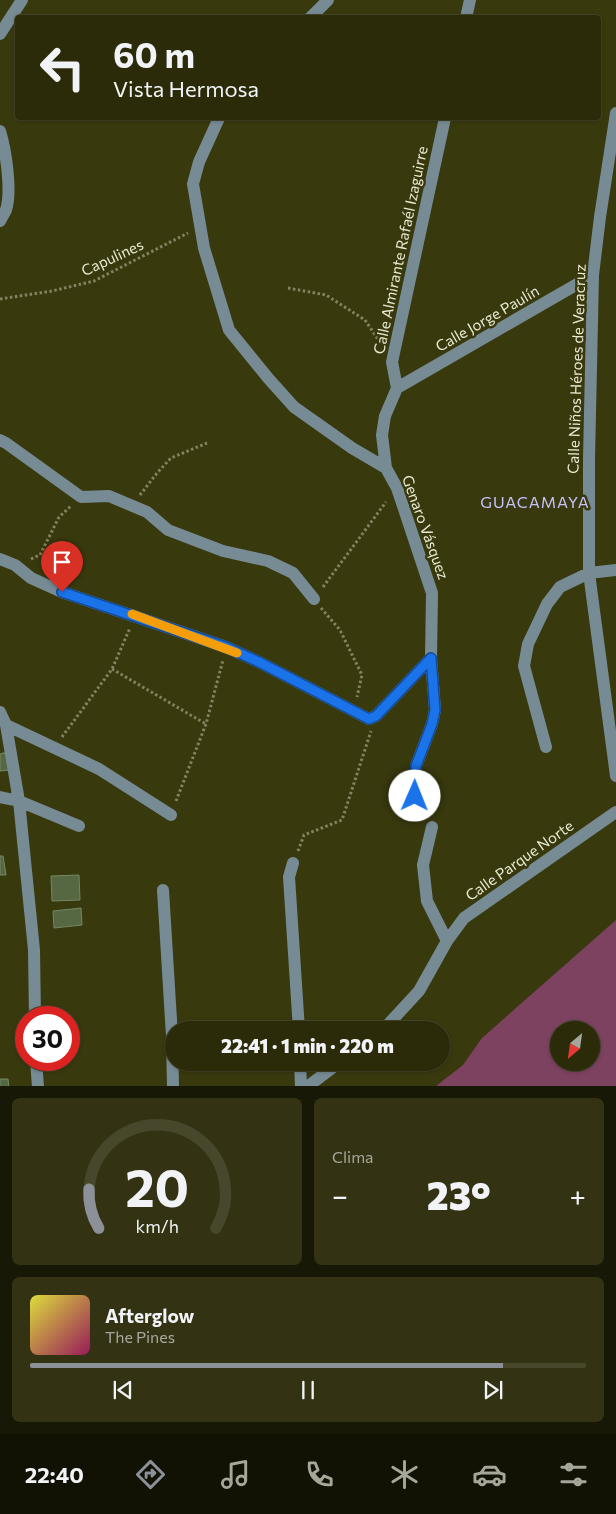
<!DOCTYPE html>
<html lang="es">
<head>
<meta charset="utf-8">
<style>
	body { margin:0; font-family:Commissioner,sans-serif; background:#333313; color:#f1f3f6; height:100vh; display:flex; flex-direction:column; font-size:19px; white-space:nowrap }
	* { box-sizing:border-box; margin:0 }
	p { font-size:16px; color:#a6a79c }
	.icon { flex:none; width:28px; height:28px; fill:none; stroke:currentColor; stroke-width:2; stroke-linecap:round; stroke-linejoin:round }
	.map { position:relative; height:1086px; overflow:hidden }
	.panel { display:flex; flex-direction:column; gap:12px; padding:12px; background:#181806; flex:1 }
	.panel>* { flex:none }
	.hud { position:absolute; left:15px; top:15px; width:586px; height:105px; border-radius:5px; box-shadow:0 1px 4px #0004,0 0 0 1px #47472b; background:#2b2b0a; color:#f1f3f6; overflow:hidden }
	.needle { width:32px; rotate:209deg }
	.buttons { position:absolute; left:550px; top:1021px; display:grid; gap:10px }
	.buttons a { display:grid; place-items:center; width:50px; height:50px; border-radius:50%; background:#2b2b0a; box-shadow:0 1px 4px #0004,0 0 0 1px #47472b; font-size:25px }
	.speed { position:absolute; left:15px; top:1006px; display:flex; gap:10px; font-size:25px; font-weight:700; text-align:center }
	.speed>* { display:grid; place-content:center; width:65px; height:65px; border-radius:50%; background:#2b2b0a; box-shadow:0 1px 4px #0004,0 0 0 1px #47472b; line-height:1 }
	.speed .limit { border:8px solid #d22; background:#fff; color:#111 }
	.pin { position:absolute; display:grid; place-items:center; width:42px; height:42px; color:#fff; margin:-51px -21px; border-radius:50% 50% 50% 0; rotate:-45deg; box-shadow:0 0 5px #0007 }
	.pin .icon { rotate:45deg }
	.me { position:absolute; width:55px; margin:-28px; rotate:1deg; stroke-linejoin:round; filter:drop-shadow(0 0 4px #0008) }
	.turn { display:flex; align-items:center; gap:18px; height:105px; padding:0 15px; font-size:22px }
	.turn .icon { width:65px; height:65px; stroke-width:2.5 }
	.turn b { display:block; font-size:35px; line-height:42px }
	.big { font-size:38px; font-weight:800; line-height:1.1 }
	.panel .widget { flex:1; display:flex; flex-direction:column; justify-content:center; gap:8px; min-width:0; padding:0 18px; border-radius:8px; background:#333313 }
	.panel .dial { align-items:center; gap:0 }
	.dial svg { height:130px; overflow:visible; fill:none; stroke:#47472b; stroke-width:7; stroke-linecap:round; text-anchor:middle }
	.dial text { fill:#f1f3f6; stroke:none }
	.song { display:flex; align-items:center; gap:15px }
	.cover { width:60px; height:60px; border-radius:8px; background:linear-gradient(135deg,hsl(60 70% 55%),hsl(330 70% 35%)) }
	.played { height:5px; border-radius:2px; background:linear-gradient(90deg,#8c9099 85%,#47472b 85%) }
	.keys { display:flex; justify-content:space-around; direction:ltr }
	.heat { display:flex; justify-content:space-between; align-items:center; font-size:28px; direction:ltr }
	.panel .tiles { flex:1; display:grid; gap:12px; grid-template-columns:1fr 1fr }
	.widget:last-child { grid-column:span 2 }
	.trip { position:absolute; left:165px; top:1021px; width:285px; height:50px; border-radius:25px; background:#2b2b0a; box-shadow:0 1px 4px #0004,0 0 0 1px #47472b; font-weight:800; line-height:50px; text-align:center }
	.tabs { display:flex; height:80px; justify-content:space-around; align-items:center; background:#111104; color:#a6a79c }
	.tabs .icon { width:35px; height:35px }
	.tabs .on { color:#8c9099 }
	.tabs b { font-size:22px; color:#f1f3f6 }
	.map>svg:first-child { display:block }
</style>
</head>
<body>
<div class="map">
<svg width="616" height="1087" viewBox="0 0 616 1087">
	<rect width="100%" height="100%" fill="#39390e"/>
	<path fill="#7c4260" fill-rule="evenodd" d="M 616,920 L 616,1086 L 436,1086 L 463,1065 L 482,1038 ZM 559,1030 L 591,1030 L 591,1062 L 559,1062 Z"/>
	<path fill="#556842" stroke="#758861" d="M 7,752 L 11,770 L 0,771 L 0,754 Z
		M 0,856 L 3,856 L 6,875 L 0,875 Z
		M 79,875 L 80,900 L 52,901 L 51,876 Z
		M 81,908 L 82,925 L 54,928 L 53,911 Z
		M 0,1079 L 8,1079 L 9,1087 L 0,1087 Z"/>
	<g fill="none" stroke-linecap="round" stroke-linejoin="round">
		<path stroke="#838360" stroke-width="3" stroke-dasharray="2.5 2.5" stroke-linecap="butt" d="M 288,288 L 326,295 L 365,320 L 381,344
			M 0,299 L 52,291 L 94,281 L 188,233
			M 140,495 L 157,473 L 171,458 L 207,443
			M 31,559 L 40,555 L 59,517 L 71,506
			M 323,587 L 386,502
			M 321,608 L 340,630 L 362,675 L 357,697
			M 112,669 L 206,724
			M 62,737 L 112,669 L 130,628
			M 176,801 L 206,724 L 223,660
			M 298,851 L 304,835 L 342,820 L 371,731"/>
		<path stroke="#778b95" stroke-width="12" d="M 310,18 L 328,0
			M 466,18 L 470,0
			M 0,34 L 22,0
			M 616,113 L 600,217 L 593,275 L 589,459 L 589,573 L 616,776
			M 219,118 L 199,162 L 193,184 L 204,248 L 229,330 L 268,378 L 294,407 L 352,448 L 386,468
			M 0,131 C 6,151 12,191 6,210 C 4,214 2,217 0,221
			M 397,388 L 385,416 L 382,435 L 386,468 L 397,488 L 432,593 L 431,658 L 435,710 L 432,724 L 416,766 L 415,796
			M 397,388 L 392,362 L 445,118
			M 397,388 L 593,275
			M 0,440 L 6,443 L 81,497 L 109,496 L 147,512 L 168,530 L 223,551 L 268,561 L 293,573 L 314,599
			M 0,559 L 15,565 L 31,578 L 62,592 L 226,647 L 259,662 L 369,719 L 376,716 L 431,658
			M 0,712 L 6,725 L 19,801 L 34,950 L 35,1018
			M 6,725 L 99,769 L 171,815
			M 546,747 L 524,666 L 528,644 L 547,604 L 560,587 L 589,573 L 616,570
			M 0,797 L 19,801 L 79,826
			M 432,827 L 423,865 L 427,901 L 447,941
			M 293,863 L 289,877 L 299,1030
			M 163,890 L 172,1036 L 173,1087
			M 327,1030 L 335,1030
			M 383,1030 L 419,991 L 447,941 L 464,918 L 616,812
			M 36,1060 L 38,1087
			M 300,1062 L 301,1087
			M 307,1087 L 340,1062"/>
	</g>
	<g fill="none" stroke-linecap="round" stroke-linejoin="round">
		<g stroke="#114b97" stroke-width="12">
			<path id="route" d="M 62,592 L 226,647 L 259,662 L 369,719 L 376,716 L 431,658 L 435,710 L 432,724 L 416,766 L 415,796"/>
		</g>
		<use href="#route" stroke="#1a73e8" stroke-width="9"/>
		<path stroke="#f59e0b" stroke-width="9" d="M 132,614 L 237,653"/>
	</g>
	<g text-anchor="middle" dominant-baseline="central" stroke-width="5" stroke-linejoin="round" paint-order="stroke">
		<g font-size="15" fill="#e8e9d2" stroke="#39390e">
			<text transform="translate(400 250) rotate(-78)">Calle Almirante Rafaél Izaguirre</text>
			<text transform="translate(112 257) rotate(-25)">Capulines</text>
			<text transform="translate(487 318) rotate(-30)">Calle Jorge Paulín</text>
			<text transform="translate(576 369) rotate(-88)">Calle Niños Héroes de Veracruz</text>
			<text transform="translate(426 527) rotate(70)">Genaro Vásquez</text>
			<text transform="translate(519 860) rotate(-35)">Calle Parque Norte</text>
		</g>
		<g font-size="16" letter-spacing="1" fill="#c7c1fb" stroke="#39390e">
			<text x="535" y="501">GUACAMAYA</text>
		</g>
	</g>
</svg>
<div class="buttons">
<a><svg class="needle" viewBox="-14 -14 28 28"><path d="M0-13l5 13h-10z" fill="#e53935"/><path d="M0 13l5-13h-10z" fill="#a6a79c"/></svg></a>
</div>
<div class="speed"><div class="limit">30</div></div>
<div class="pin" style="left:62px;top:592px;background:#d93025"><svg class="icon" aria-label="arrive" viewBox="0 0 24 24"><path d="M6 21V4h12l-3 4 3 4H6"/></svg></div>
<svg class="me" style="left:415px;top:796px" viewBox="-20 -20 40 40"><circle r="19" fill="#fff"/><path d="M0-13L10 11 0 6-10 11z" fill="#1a73e8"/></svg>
<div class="trip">22:41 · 1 min · 220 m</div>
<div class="hud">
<div class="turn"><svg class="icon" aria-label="left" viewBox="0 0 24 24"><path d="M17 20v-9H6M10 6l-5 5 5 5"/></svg><div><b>60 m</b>Vista Hermosa</div></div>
</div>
</div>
<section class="panel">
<div class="tiles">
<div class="widget dial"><svg viewBox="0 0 100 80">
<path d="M14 69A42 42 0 1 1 86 69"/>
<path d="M14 69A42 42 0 0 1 8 45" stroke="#8c9099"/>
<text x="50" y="56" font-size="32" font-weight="700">20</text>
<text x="50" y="72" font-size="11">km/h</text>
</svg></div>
<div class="widget"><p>Clima</p>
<div class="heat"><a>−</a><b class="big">23°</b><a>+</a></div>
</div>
<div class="widget">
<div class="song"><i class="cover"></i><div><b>Afterglow</b><p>The Pines</p></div></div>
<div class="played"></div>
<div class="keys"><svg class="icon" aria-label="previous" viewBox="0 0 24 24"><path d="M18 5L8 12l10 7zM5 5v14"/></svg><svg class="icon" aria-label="pause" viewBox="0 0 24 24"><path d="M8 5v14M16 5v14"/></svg><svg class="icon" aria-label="next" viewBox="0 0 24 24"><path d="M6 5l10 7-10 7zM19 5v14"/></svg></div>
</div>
</div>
</section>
<nav class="tabs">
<b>22:40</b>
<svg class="icon on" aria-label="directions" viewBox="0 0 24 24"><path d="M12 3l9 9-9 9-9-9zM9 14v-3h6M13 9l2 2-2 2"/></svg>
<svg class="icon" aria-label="music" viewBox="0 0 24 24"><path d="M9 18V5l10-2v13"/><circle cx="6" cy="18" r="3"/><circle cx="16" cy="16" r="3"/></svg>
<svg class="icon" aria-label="phone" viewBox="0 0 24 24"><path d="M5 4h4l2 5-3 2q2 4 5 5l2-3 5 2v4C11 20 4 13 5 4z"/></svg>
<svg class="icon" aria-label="climate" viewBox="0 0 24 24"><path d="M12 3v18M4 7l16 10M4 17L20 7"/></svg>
<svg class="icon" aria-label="car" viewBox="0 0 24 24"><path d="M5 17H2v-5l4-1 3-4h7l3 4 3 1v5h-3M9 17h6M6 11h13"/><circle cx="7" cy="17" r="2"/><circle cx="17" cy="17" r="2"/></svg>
<svg class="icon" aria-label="filters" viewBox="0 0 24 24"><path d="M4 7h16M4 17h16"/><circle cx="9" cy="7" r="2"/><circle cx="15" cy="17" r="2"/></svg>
</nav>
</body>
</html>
